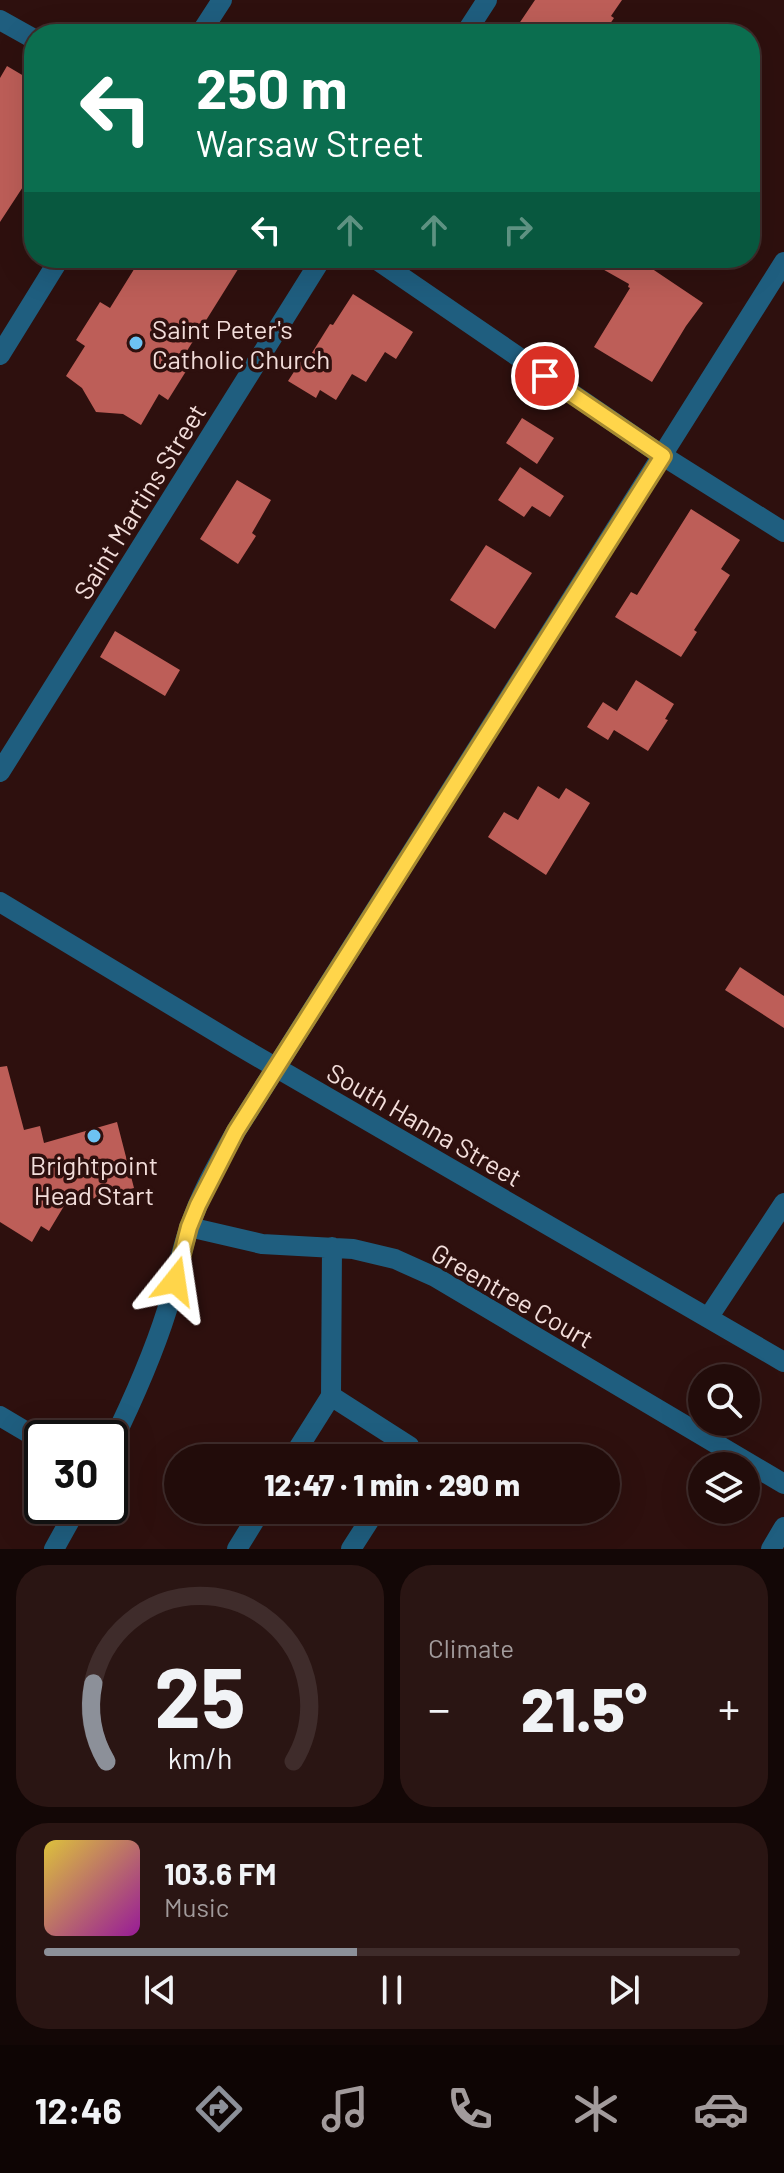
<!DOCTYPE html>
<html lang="en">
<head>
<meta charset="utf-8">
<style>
	body { margin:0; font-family:Barlow,sans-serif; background:#2a1513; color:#f1f3f6; height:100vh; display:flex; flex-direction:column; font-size:30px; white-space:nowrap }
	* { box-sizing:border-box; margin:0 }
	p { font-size:26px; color:#a29b9c }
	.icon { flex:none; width:44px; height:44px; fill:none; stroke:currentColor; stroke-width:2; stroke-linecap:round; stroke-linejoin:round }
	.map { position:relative; height:1549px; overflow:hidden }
	.sheet { display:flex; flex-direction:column; gap:16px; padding:16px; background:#130706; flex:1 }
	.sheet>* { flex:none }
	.top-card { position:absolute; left:24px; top:24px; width:736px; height:244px; border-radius:32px; box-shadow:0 8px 32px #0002,0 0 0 2px #3f2c2b; background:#0b6e4f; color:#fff; overflow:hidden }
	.fabs { position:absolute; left:688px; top:1364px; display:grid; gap:16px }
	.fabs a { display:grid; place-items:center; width:72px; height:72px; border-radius:50%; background:#220c0a; box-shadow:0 8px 32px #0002,0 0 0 2px #3f2c2b; font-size:40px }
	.speed { position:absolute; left:24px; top:1420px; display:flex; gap:16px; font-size:40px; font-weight:700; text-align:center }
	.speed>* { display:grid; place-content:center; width:104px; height:104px; border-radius:50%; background:#220c0a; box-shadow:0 8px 32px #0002,0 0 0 2px #3f2c2b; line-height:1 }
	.speed .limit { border:4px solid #111; border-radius:12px; background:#fff; color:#111 }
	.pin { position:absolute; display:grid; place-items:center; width:68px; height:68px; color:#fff; margin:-34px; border:4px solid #fff; border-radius:50%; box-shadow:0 2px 8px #0007 }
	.me { position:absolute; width:88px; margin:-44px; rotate:15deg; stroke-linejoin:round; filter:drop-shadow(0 0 6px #0008) }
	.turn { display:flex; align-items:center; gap:28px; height:168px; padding:0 40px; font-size:36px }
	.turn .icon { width:104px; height:104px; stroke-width:2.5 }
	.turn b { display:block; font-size:56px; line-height:68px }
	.lanes { display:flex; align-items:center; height:76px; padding:0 40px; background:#0003; justify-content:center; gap:40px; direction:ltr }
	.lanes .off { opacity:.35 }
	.big { font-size:60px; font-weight:800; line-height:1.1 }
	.sheet .card { flex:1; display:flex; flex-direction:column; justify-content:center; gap:12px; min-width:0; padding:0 28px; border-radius:32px; background:#2a1513 }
	.sheet .dial { align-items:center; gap:0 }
	.dial svg { height:208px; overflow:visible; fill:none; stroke:#3f2c2b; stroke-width:7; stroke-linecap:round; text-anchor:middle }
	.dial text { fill:#f1f3f6; stroke:none }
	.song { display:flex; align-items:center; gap:24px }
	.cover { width:96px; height:96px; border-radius:12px; background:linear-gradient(135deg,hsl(50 70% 55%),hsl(300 70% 35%)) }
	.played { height:8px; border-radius:4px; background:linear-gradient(90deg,#8c9099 45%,#3f2c2b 45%) }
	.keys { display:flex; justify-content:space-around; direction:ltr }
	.heat { display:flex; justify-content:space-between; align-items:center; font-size:44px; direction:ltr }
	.sheet .tiles { flex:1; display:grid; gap:16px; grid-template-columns:1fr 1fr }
	.card:last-child { grid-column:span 2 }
	.trip { position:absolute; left:164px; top:1444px; width:456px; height:80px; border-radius:40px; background:#220c0a; box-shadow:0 8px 32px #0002,0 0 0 2px #3f2c2b; font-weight:800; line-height:80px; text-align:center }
	.tabs { display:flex; height:128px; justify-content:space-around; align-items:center; background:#0e0504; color:#a29b9c }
	.tabs .icon { width:56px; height:56px }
	.tabs .active { color:#8c9099 }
	.tabs b { font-size:36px; color:#f1f3f6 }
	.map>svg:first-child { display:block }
</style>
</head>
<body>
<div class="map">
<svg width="784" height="1549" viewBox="0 0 784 1549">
	<rect width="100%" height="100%" fill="#2e100e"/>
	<path fill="#bd5e58" d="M 535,0 L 622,0 L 611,16 L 614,18 L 603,34 L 512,34 Z
		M 7,66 L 34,82 L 34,170 L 0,222 L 0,78 Z
		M 141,258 L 245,258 L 185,354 L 193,360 L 168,400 L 159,394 L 141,425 L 123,414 L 96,412 L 82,388 L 66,376 L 85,346 L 76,340 L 100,302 L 110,308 Z
		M 583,258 L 636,258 L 703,303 L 686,326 L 652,382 L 594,347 L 630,288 L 628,287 L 629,284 Z
		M 353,294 L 413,332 L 396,359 L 385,352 L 366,382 L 352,374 L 336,400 L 320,390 L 316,398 L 288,381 L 301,361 L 305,364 L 330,324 L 333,325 Z
		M 522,418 L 554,438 L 537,464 L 506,443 Z
		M 520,467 L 564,496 L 550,517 L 532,506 L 524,517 L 498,500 Z
		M 237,480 L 271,500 L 252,533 L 256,536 L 238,564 L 200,539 Z
		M 691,509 L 740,540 L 721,569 L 730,575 L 694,630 L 697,632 L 681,657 L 615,617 L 631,592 L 637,595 Z
		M 486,545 L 532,573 L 495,629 L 450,600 Z
		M 115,631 L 180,670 L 165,696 L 100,657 Z
		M 636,680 L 674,704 L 665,719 L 668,720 L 648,751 L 614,730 L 608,740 L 587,727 L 603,702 L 617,711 Z
		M 538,786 L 559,799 L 566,788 L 590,803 L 546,875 L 488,837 L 504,812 L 518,820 Z
		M 740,967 L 784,996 L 784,1028 L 725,990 Z
		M 7,1066 L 24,1130 L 40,1126 L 44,1143 L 117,1122 L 134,1188 L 64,1206 L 49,1231 L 41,1226 L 32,1242 L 0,1222 L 0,1067 Z"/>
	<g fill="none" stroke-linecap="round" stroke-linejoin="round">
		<path stroke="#1f5e7f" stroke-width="20" d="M 0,20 L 34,39
			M 200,34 L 222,0
			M 465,34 L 487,0
			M 374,258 L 663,456 L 784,532
			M 0,355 L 60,258
			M 0,772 L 322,258
			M 0,902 L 239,1046 L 784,1362
			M 189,1227 L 262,1244 L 353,1249 L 395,1259 L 435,1277 L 784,1484
			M 708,1318 L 784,1203
			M 331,1396 L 409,1446 L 406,1458
			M 0,1416 L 42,1441
			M 110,1447 C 132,1402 152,1358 167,1310 C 175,1282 180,1253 190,1226 C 201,1192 219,1162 236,1131 L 784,262
			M 292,1458 L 331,1396 L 332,1247
			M 54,1549 L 78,1506
			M 237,1549 L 261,1510
			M 351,1549 L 376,1510
			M 771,1549 L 784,1527"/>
	</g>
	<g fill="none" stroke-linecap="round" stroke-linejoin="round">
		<g stroke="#a68a30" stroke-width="20">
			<path id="route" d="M 175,1281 L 189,1227 L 198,1205 L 236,1131 L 663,456 L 545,376"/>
		</g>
		<use href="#route" stroke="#ffd54a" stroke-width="14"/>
	</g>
	<g fill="#6dc2f3" stroke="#2e100e" stroke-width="3">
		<circle cx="136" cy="343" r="8"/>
		<circle cx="94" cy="1136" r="8"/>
	</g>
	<g text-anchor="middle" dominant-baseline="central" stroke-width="7" stroke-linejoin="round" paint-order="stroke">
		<g font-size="26" fill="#f3dedb" stroke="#2e100e" text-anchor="start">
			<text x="152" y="328">Saint Peter's<tspan x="152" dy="30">Catholic Church</tspan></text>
			<text x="94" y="1164" text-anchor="middle">Brightpoint<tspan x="94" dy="30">Head Start</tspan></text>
		</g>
		<g font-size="26" fill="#f3dedb" stroke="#2e100e">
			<text transform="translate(139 501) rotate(-58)">Saint Martins Street</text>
			<text transform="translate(425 1124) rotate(30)">South Hanna Street</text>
			<text transform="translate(513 1295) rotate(30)">Greentree Court</text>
		</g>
	</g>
</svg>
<div class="fabs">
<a><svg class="icon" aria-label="search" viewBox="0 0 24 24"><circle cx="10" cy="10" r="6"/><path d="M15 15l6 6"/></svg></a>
<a><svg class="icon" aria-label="layers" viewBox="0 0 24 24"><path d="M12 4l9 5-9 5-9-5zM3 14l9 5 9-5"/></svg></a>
</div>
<div class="speed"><div class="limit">30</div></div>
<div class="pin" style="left:545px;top:376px;background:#d93025"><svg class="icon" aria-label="arrive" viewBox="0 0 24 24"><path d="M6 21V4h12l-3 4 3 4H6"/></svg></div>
<svg class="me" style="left:175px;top:1281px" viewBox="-20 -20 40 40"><path d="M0-17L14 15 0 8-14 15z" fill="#ffd54a" stroke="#fff" stroke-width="4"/></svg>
<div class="trip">12:47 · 1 min · 290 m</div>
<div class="top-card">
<div class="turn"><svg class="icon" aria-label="left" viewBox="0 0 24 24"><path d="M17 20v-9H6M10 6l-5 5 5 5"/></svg><div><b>250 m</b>Warsaw Street</div></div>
<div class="lanes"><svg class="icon" aria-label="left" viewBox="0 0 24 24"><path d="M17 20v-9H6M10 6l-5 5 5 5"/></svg><svg class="icon off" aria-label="ahead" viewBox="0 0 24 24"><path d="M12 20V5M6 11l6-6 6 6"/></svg><svg class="icon off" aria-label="ahead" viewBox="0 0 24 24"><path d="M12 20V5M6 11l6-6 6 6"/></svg><svg class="icon off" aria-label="right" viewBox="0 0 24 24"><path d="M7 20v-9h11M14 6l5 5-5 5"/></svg></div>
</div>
</div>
<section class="sheet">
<div class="tiles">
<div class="card dial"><svg viewBox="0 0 100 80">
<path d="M14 69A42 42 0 1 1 86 69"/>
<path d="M14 69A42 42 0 0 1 9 39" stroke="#8c9099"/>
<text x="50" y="56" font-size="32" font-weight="700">25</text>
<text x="50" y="72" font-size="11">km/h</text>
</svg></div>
<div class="card"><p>Climate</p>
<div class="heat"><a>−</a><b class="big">21.5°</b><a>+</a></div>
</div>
<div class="card">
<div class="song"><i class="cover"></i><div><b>103.6 FM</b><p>Music</p></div></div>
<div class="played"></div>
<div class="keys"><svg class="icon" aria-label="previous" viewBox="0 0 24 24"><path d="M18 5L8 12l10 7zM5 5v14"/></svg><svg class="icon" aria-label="pause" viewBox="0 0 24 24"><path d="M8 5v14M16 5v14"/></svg><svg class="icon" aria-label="next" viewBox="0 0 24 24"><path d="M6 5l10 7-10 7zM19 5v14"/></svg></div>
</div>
</div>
</section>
<nav class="tabs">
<b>12:46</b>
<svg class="icon active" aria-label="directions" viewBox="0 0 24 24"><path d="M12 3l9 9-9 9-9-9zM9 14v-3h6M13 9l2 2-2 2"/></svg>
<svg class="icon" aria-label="music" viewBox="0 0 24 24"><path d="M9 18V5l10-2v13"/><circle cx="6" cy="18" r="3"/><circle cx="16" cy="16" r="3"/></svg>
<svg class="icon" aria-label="phone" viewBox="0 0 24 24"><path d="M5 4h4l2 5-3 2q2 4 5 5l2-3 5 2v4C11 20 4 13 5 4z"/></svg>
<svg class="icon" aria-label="climate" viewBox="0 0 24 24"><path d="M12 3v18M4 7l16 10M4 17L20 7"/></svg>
<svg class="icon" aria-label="car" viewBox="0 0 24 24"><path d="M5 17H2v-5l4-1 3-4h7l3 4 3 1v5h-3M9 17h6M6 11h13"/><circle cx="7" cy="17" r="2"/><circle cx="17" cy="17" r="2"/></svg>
</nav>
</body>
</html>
